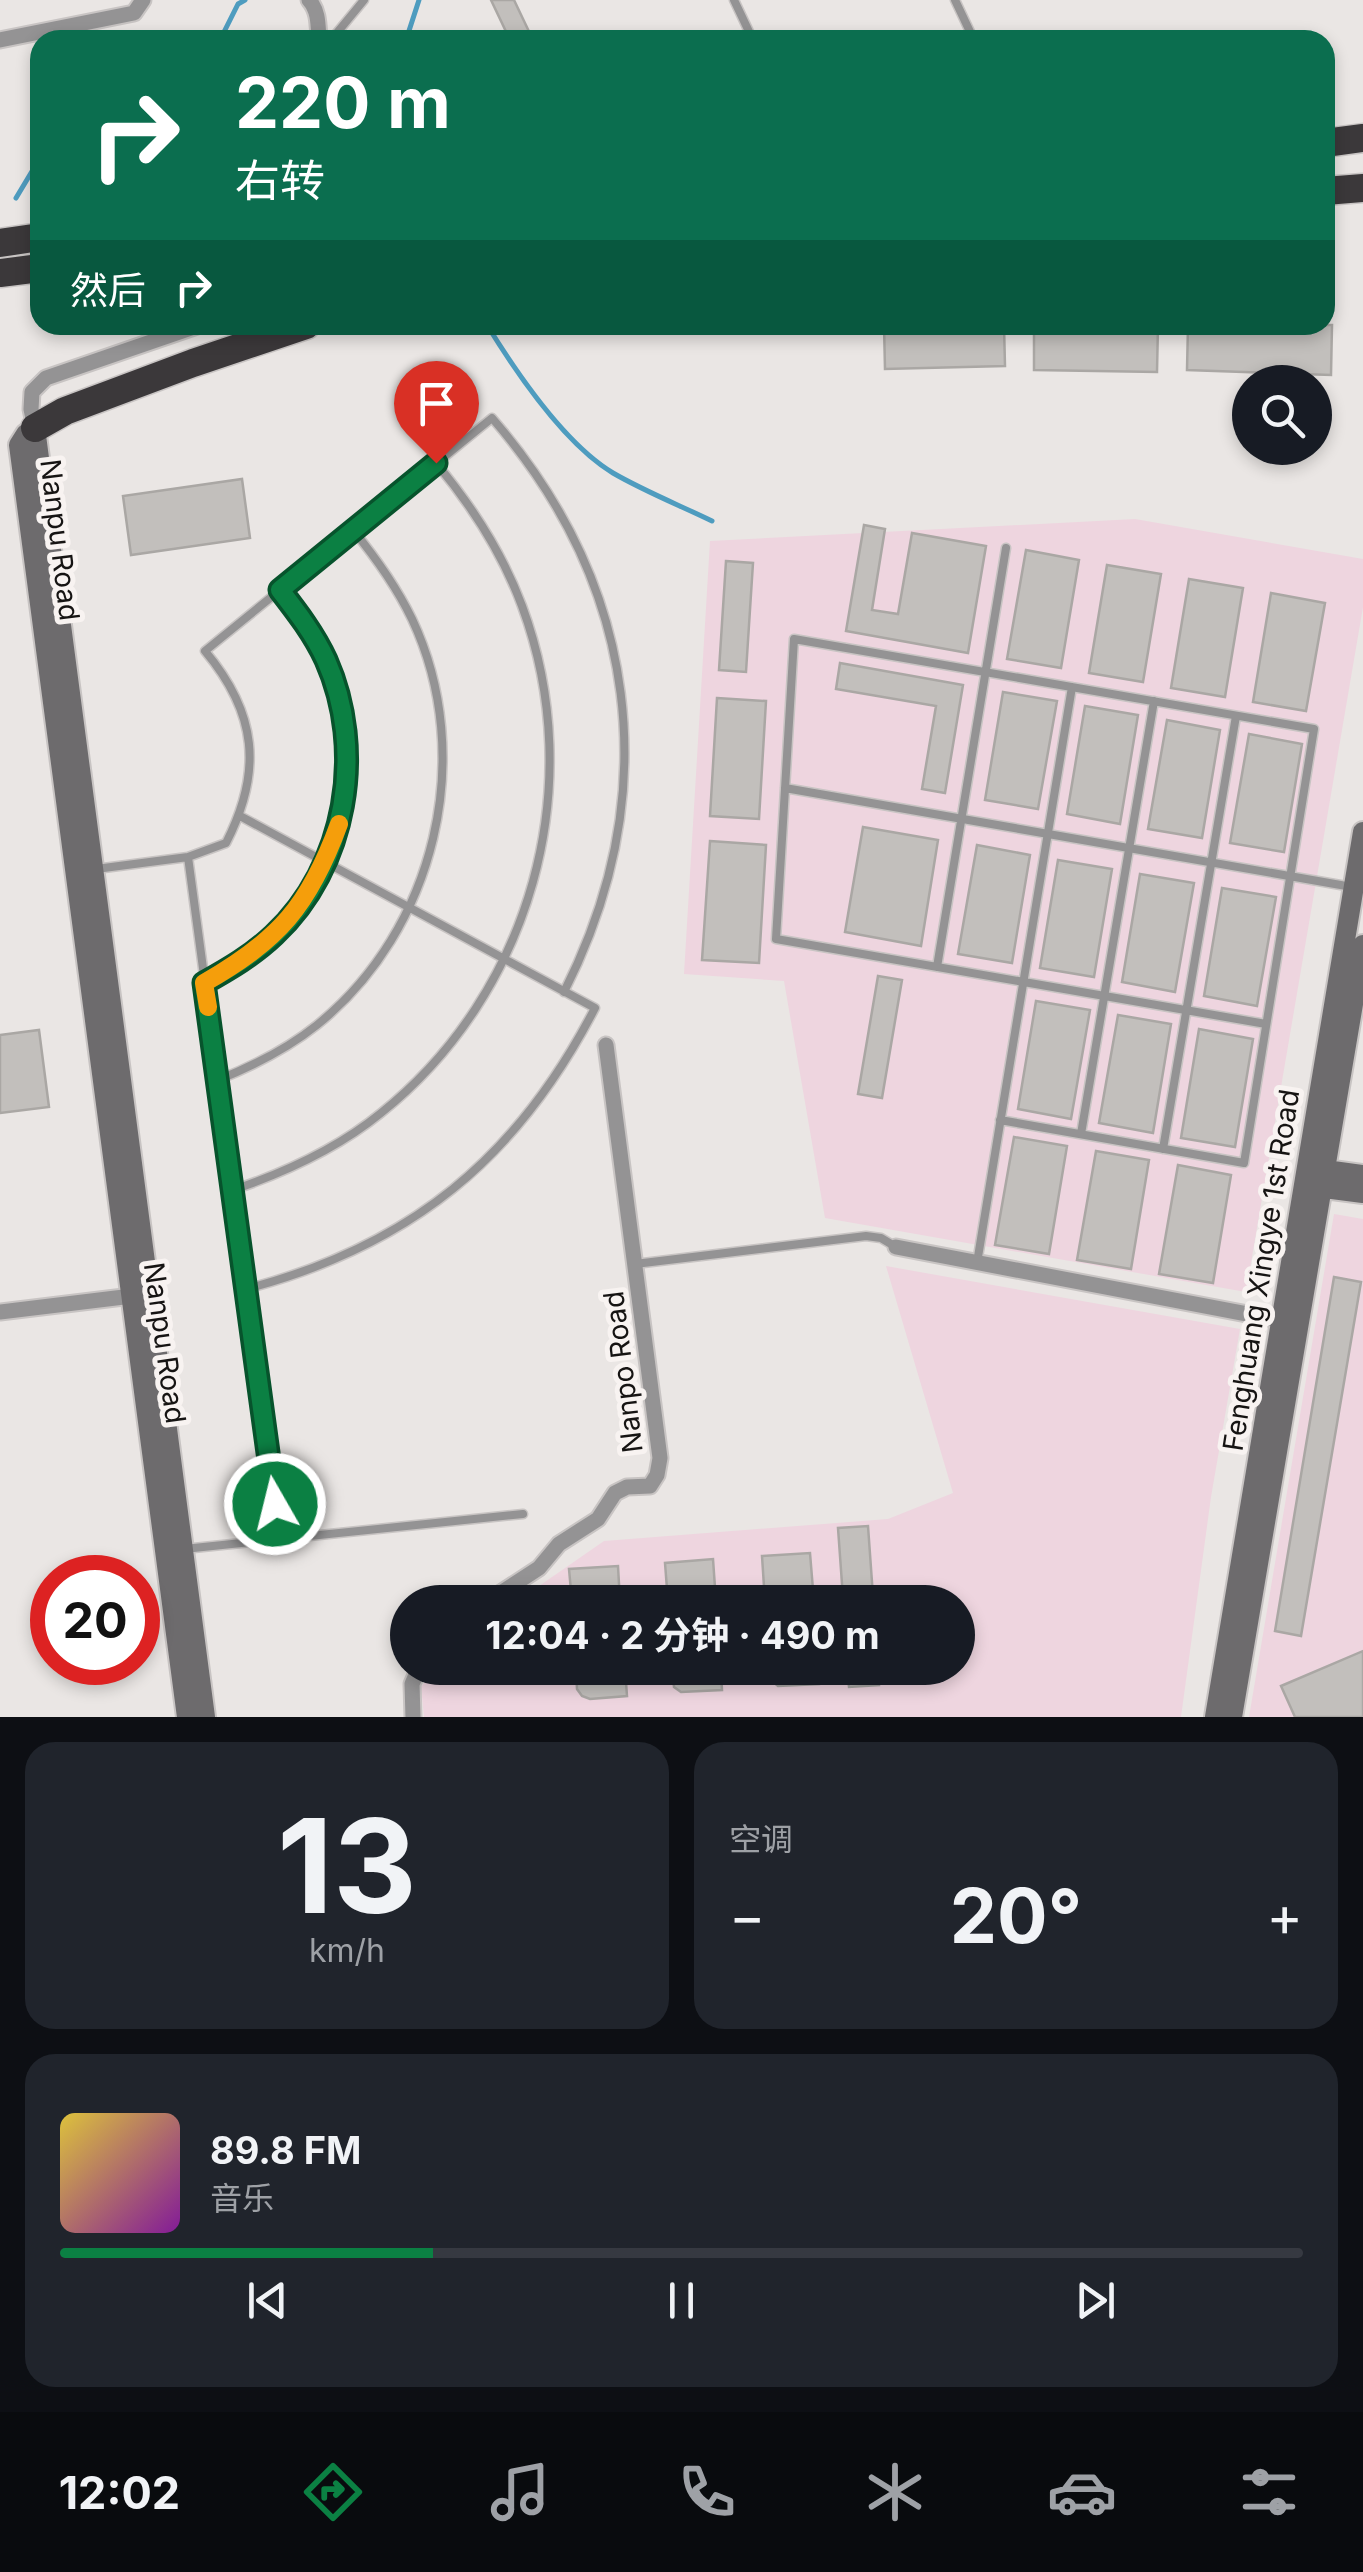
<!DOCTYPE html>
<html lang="zh">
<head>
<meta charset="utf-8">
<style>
	body { margin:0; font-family:Inter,"Noto Sans SC",sans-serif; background:#20242c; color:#f1f3f6; height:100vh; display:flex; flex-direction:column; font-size:38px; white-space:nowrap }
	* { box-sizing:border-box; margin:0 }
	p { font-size:32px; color:#9ea1a6 }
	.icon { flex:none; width:55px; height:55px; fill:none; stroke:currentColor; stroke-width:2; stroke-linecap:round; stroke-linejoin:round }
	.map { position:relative; height:1717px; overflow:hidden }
	.details { display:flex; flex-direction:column; gap:25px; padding:25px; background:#0d0f14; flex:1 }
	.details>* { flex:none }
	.top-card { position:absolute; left:30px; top:30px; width:1305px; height:305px; border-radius:30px; box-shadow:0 5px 15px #0003; background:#0b6e4f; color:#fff; overflow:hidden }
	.controls { position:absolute; left:1232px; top:365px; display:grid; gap:20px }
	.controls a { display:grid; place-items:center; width:100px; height:100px; border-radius:50%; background:#171b24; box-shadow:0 5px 15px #0003; font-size:50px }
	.speed { position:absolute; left:30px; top:1555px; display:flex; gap:20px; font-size:50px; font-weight:700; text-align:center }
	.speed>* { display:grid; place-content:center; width:130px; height:130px; border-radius:50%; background:#171b24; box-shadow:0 5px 15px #0003; line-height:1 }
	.speed .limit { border:15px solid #d22; background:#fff; color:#111 }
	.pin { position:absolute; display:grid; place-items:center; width:85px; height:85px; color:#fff; margin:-102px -42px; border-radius:50% 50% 50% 0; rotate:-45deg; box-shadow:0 0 10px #0007 }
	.pin .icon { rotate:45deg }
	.me { position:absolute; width:110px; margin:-55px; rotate:352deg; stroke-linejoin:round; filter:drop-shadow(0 0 8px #0008) }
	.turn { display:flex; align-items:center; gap:35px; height:210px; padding:0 40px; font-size:45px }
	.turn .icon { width:130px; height:130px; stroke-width:2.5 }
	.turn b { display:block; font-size:70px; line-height:85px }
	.then { display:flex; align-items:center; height:95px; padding:0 40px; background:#0003; gap:20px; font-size:38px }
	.big { font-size:75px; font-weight:700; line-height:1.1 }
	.details .card { flex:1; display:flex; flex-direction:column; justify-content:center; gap:15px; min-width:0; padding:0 35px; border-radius:30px; background:#20242c }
	.details .dial { align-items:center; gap:0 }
	.dial b { font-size:130px; line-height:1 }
	.song { display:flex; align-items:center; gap:30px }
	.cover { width:120px; height:120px; border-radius:15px; background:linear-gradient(135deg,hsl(50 70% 55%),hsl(290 70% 35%)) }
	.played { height:10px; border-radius:5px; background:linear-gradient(90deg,#0b8043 30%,#363941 30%) }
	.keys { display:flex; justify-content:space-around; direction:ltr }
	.heat { display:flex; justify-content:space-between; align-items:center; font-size:55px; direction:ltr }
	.details .tiles { flex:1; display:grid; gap:25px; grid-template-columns:1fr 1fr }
	.card:last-child { grid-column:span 2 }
	.trip { position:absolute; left:390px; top:1585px; width:585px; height:100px; border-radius:50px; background:#171b24; box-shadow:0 5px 15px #0003; font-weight:700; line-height:100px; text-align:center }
	.dock { display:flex; height:160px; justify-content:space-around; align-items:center; background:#090b0e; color:#9ea1a6 }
	.dock .icon { width:70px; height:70px }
	.dock .current { color:#0b8043 }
	.dock b { font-size:45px; color:#f1f3f6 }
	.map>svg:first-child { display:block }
</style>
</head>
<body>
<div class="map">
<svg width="1363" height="1717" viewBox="0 0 1363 1717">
	<rect width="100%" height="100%" fill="#eae6e4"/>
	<path fill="#eed5df" d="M 1135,519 L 1363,559 L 1363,607 L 1246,1292 L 825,1218 L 784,981 L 684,974 L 710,541 Z
		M 1334,1214 L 1363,1219 L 1363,1717 L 1249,1717 Z
		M 886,1266 L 1240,1329 L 1211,1497 L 1181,1717 L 424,1717 L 421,1687 L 435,1668 L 958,1668 L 958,1602 L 516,1602 L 604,1541 L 888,1519 L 953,1493 Z"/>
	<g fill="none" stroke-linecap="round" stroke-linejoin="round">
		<path stroke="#4e9cbf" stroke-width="5" d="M 220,40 L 238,4 L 245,0
			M 406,40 L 419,0
			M 16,198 L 34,168 L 40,166
			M 487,325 C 516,372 565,444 613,473 C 644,491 679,505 712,521"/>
	</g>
	<path fill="#c2bfbc" stroke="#aaa7a4" stroke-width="2.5" d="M 491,0 L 514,0 L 533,40 L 510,40 Z
		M 884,325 L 1004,325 L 1005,366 L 885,369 Z
		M 1034,325 L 1158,325 L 1157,372 L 1034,370 Z
		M 1188,325 L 1332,325 L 1331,375 L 1187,370 Z
		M 242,479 L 250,538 L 131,555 L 123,496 Z
		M 864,525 L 885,529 L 872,610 L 898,614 L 912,533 L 986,546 L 968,653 L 846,631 Z
		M 1026,550 L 1079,560 L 1061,668 L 1007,659 Z
		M 726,561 L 753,563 L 746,672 L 719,670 Z
		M 1107,565 L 1161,574 L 1143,682 L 1089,673 Z
		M 1189,579 L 1243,588 L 1225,697 L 1171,688 Z
		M 1271,593 L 1325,603 L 1306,711 L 1253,702 Z
		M 840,663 L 963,685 L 945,793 L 922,789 L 936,706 L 836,689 Z
		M 1003,692 L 1057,701 L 1038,809 L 985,800 Z
		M 717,698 L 766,701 L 759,819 L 710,816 Z
		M 1085,706 L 1138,715 L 1120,824 L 1067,814 Z
		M 1167,720 L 1220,730 L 1202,838 L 1148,829 Z
		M 1249,734 L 1302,744 L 1284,852 L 1230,843 Z
		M 863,827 L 938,840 L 921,946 L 845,932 Z
		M 710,841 L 766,845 L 759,963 L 702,960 Z
		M 977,845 L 1030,855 L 1012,963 L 958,954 Z
		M 1058,860 L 1112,869 L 1094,977 L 1040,968 Z
		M 1140,874 L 1194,883 L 1175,992 L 1122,982 Z
		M 1222,888 L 1276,897 L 1257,1006 L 1204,996 Z
		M 878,976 L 902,980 L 882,1098 L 858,1094 Z
		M 1036,1001 L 1090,1010 L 1071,1119 L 1018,1109 Z
		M 1118,1015 L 1171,1024 L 1153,1133 L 1099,1123 Z
		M 1199,1029 L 1253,1039 L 1235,1147 L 1181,1138 Z
		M 39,1030 L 49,1107 L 0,1113 L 0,1035 Z
		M 1014,1137 L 1067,1146 L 1049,1254 L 995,1245 Z
		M 1096,1151 L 1149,1160 L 1131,1269 L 1077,1260 Z
		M 1178,1165 L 1231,1175 L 1213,1283 L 1159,1274 Z
		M 1334,1277 L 1361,1282 L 1301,1636 L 1275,1631 Z
		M 868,1526 L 873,1596 L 843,1598 L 838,1528 Z
		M 810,1553 L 814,1602 L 765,1602 L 762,1556 Z
		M 713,1559 L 716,1602 L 668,1602 L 665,1563 Z
		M 618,1566 L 620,1602 L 572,1602 L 569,1569 Z
		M 1363,1651 L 1363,1717 L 1295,1717 L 1281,1686 Z
		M 576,1668 L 625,1668 L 627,1696 L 590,1699 L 582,1696 L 577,1689 Z
		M 672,1668 L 721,1668 L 722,1690 L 681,1692 L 674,1687 Z
		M 769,1668 L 818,1668 L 819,1684 L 778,1686 L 771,1680 Z
		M 847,1668 L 878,1668 L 879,1685 L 849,1687 Z"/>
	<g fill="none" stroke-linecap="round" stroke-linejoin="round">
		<g stroke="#c8c4c3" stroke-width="11">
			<path id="lane" d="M 734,0 L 753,40
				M 955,0 L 973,38
				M 331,40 L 364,0
				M 734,40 L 749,32
				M 785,788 L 1352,887
				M 240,816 L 595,1008 C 517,1159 410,1246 246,1289
				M 188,857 L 280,1539
				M 96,869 L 188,857 L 226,843 C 263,771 257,713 205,651 L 492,418 C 638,586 665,792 564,992
				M 937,967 L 1006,548
				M 204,983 C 229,969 252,955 273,935 C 347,867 366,751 326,660 C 315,634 297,612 280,590
				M 218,1080 C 253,1066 287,1049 317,1025 C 435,930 477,757 412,619 C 396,586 376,558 353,530
				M 1000,1120 L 1244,1163 L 1314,729 L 794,639 L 776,939 L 1266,1024
				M 1081,1134 L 1154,701
				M 1163,1149 L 1236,716
				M 233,1190 C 286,1172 337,1149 381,1113 C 531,993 589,786 522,606 C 502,552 472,506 436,463
				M 977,1263 L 1072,687
				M 635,1264 L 866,1236 L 881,1238 L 896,1247
				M 184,1549 L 523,1514"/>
		</g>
		<g stroke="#c8c4c3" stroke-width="19">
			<path id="street" d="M 309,0 C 319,11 318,26 319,40
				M 0,40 L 134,13 L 143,0
				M 35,428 L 31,409 L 32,392 L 46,378 L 200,325
				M 896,1247 L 1289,1322
				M 0,1312 L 132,1296
				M 487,1602 L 539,1568 L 559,1544 L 598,1519 L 615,1493 L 627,1487 L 650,1486 L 657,1475 L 660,1458 L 606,1045
				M 413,1717 L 412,1684 L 419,1668"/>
		</g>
		<g stroke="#c8c4c3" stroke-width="24">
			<path id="secondary" d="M 1311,1168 L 1363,1175
				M 1309,1186 L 1363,1193
				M 187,1717 L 19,445 L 26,434 L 35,428 L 205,1717
				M 1215,1717 L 1363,832
				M 1232,1717 L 1363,945"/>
		</g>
		<g stroke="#c8c4c3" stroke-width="31">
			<path id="highway" d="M 1325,143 L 1363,138
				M 1325,191 L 1363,188
				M 0,243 L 40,237
				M 0,273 L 40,268
				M 35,428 L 65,411 L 193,363 L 306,325"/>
		</g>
		<use href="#lane" stroke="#949394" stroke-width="8"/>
		<use href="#street" stroke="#949394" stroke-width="15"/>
		<use href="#secondary" stroke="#6d6b6d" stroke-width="20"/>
		<use href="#highway" stroke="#3b383a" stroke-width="28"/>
	</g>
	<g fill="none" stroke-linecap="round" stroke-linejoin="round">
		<g stroke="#07532c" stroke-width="25">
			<path id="route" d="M 275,1504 L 204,983 C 229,969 253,955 274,935 C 347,867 366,750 326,660 C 314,634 297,612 280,590 L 436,463"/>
		</g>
		<use href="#route" stroke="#0b8043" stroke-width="18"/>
		<path stroke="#f59e0b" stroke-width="18" d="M 208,1007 L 204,983 C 279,940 309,906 339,824"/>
	</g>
	<g text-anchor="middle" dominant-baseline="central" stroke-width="10" stroke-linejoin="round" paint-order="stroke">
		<g font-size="28" fill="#161413" stroke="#f8f3f1">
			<text transform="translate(60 540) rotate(83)">Nanpu Road</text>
			<text transform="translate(1261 1270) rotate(-81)">Fenghuang Xingye 1st Road</text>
			<text transform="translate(165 1343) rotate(82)">Nanpu Road</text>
			<text transform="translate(623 1372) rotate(-97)">Nanpo Road</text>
		</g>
	</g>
</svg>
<div class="controls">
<a><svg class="icon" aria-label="search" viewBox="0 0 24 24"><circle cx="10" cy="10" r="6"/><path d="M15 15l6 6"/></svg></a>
</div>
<div class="speed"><div class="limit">20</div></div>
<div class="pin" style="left:436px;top:463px;background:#d93025"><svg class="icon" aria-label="arrive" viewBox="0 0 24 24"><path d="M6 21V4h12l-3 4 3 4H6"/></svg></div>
<svg class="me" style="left:275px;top:1504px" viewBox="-20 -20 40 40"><circle r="17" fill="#0b8043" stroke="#fff" stroke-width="3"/><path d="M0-11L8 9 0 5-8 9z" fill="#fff"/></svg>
<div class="trip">12:04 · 2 分钟 · 490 m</div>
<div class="top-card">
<div class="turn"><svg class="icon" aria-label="right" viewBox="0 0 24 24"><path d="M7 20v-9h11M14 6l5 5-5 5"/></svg><div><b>220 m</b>右转</div></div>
<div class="then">然后<svg class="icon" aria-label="right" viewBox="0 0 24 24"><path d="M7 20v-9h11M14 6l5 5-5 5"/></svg></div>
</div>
</div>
<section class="details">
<div class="tiles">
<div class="card dial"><b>13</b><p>km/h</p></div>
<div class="card"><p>空调</p>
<div class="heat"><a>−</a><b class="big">20°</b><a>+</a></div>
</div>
<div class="card">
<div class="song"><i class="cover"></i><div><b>89.8 FM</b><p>音乐</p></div></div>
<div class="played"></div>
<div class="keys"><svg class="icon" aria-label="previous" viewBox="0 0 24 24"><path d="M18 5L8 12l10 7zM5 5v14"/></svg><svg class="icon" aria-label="pause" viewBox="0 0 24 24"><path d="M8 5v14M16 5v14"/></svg><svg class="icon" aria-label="next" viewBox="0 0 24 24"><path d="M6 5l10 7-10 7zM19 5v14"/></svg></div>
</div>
</div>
</section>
<nav class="dock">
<b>12:02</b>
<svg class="icon current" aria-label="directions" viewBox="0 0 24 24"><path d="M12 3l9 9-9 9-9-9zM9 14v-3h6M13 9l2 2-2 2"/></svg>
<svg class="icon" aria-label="music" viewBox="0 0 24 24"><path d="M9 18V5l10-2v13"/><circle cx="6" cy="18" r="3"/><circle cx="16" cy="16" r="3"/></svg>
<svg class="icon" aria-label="phone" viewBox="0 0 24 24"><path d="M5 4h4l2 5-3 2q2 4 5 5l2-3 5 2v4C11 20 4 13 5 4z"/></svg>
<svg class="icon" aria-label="climate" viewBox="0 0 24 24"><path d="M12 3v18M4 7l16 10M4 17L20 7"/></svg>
<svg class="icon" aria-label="car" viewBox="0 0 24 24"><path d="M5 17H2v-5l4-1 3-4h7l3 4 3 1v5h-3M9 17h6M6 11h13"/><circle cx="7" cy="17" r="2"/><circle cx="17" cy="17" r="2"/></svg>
<svg class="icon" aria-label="filters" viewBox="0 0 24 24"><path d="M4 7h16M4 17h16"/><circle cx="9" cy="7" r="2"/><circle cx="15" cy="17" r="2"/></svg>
</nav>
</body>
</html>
